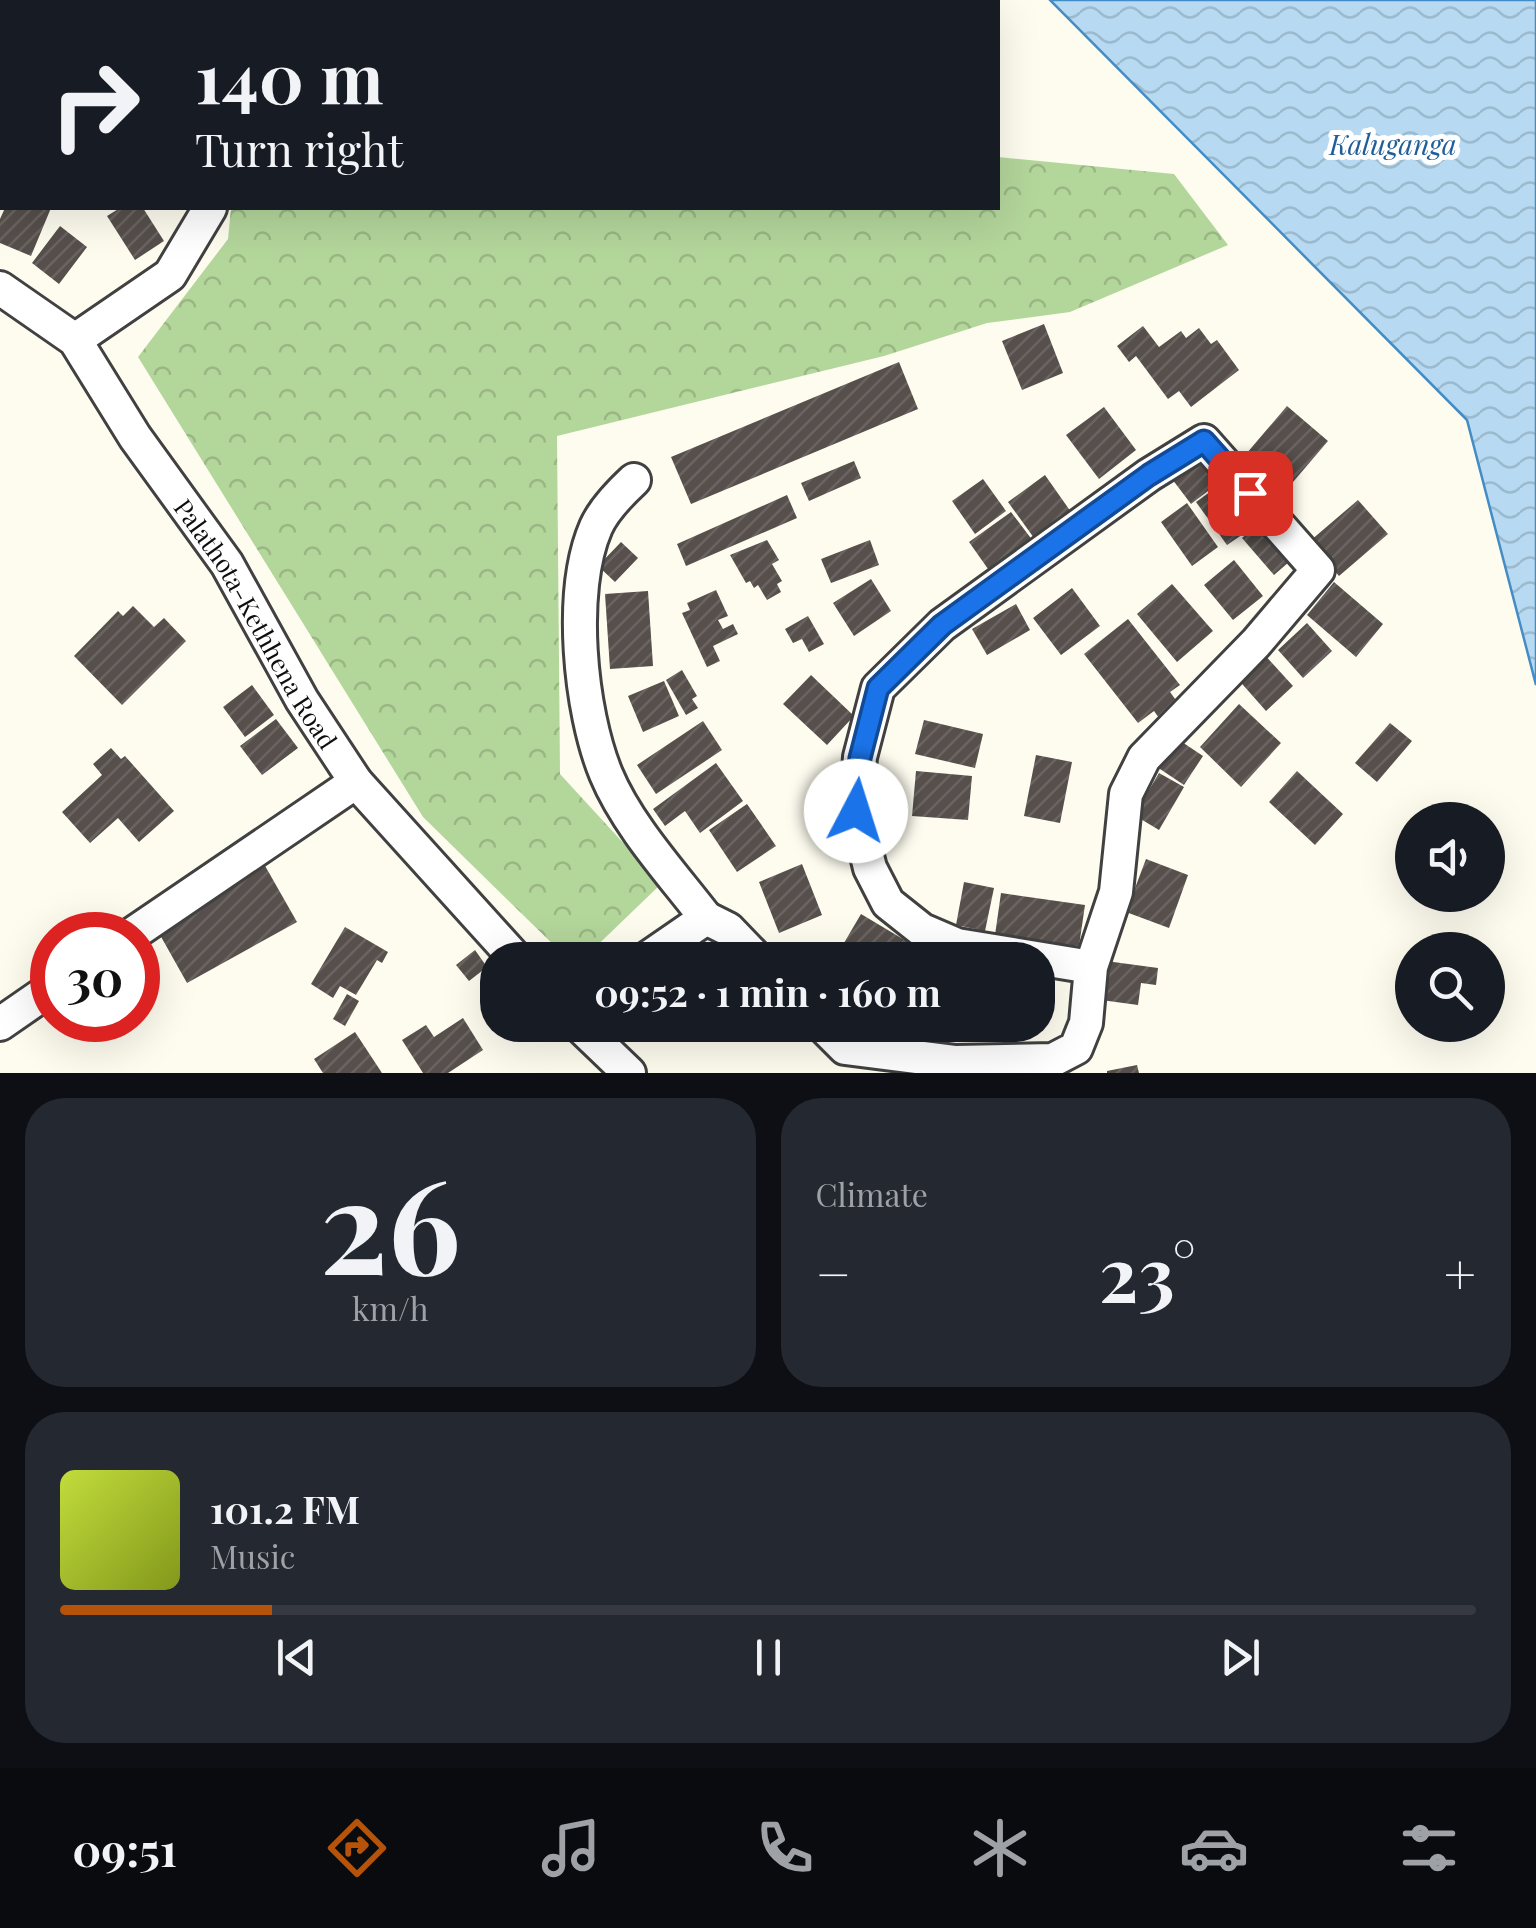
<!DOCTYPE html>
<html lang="en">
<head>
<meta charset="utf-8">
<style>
	body { margin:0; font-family:"Playfair Display",serif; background:#242831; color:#f1f3f6; height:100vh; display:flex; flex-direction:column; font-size:38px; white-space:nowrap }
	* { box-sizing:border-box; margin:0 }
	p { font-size:32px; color:#9ea1a6 }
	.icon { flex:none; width:55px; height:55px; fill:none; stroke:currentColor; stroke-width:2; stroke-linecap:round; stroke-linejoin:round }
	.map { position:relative; height:1073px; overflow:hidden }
	.sheet { display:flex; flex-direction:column; gap:25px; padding:25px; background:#0d0f14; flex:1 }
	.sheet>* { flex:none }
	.top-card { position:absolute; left:0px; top:0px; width:1000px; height:210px; box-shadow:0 10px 40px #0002; background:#171b24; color:#f1f3f6; overflow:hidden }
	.fabs { position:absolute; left:1395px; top:802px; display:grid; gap:20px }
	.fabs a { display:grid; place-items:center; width:110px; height:110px; border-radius:50%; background:#171b24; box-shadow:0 10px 40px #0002; font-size:50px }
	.speed { position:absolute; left:30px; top:912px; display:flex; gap:20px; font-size:50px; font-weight:700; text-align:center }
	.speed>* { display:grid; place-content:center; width:130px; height:130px; border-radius:50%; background:#171b24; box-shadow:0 10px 40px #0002; line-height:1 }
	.speed .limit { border:15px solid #d22; background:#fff; color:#111 }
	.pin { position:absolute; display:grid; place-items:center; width:85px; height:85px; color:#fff; margin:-42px; border-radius:20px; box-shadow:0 5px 15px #0006 }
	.me { position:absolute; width:110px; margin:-55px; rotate:5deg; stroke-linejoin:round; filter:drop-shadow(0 0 8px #0008) }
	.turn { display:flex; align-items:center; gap:35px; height:210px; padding:0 30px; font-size:45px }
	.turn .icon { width:130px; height:130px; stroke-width:2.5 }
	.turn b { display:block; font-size:70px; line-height:85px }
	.big { font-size:75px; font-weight:700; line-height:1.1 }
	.sheet .card { flex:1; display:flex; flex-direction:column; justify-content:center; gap:15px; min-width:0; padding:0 35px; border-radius:40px; background:#242831 }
	.sheet .dial { align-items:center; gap:0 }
	.dial b { font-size:130px; line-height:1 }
	.song { display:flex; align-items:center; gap:30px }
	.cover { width:120px; height:120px; border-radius:15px; background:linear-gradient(135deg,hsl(70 70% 55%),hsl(70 70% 35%)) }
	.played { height:10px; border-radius:5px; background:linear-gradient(90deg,#b45309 15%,#363941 15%) }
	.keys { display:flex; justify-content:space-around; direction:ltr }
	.heat { display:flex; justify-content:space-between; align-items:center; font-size:55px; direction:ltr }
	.sheet .tiles { flex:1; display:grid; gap:25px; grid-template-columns:1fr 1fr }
	.card:last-child { grid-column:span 2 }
	.trip { position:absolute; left:480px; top:942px; width:575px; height:100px; border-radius:40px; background:#171b24; box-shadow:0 10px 40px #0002; font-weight:700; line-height:100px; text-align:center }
	.menu { display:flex; height:160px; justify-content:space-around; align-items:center; background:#090b0e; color:#9ea1a6 }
	.menu .icon { width:70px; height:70px }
	.menu .active { color:#b45309 }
	.menu b { font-size:45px; color:#f1f3f6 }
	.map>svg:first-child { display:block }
</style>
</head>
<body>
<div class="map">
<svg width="1536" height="1073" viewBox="0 0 1536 1073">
	<defs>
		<pattern id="forest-crowns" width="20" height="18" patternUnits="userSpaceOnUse" patternTransform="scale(2.5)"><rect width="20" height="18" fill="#b3d69b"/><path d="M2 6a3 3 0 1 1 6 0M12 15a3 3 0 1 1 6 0" fill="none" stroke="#99b684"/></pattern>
		<pattern id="water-waves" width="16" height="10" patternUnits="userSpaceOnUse" patternTransform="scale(2.5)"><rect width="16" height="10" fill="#b7daf2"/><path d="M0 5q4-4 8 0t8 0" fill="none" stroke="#9cbace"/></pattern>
		<pattern id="building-hatch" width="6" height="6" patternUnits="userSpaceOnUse" patternTransform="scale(2.5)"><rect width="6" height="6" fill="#564f4b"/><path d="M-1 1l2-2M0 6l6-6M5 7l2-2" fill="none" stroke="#696461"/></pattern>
	</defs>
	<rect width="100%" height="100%" fill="#fefcef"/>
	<path fill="url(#forest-crowns)" d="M 998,157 L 1174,174 L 1228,245 L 1070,312 L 987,323 L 884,356 L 557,436 L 560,774 L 661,884 L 582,960 L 569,960 L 423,817 L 138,357 L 228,239 L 231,208 L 998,208 Z"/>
	<path fill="url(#water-waves)" stroke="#438cc5" stroke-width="2.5" d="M 1050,0 L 1536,0 L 1536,685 L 1467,420 Z"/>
	<path fill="url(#building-hatch)" d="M 5,208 L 51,208 L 31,256 L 0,243 L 0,219 Z
		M 120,208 L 143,208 L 164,241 L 135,260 L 107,216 Z
		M 60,226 L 87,247 L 59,284 L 32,263 Z
		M 1044,324 L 1063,373 L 1022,390 L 1002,341 Z
		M 1143,326 L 1159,347 L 1181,331 L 1186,338 L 1199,328 L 1211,344 L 1217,340 L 1239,370 L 1191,407 L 1179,391 L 1168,399 L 1136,356 L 1129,362 L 1117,346 Z
		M 899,362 L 918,409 L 691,504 L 671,457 Z
		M 1287,406 L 1328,441 L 1282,495 L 1241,460 Z
		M 1104,407 L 1136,450 L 1099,479 L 1066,435 Z
		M 1200,452 L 1221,481 L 1191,504 L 1169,475 Z
		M 854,461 L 861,478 L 809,501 L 801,483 Z
		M 1045,475 L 1071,512 L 1034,538 L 1008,502 Z
		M 983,479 L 1006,511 L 975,534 L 952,501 Z
		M 1221,484 L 1252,528 L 1227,545 L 1196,502 Z
		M 787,495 L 797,518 L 686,566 L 677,544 Z
		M 1358,500 L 1388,534 L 1339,576 L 1310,541 Z
		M 1187,503 L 1218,547 L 1192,566 L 1161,522 Z
		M 1011,512 L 1036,545 L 993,576 L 969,542 Z
		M 1265,518 L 1297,555 L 1274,575 L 1242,538 Z
		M 767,540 L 779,560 L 772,564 L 782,581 L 777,584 L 781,592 L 767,600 L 758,585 L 754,588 L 750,581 L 746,583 L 730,555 Z
		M 870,540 L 879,565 L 831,583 L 821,559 Z
		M 621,542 L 638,558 L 615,582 L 598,566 Z
		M 1234,560 L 1263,596 L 1233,620 L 1204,585 Z
		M 871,579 L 891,611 L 854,636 L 833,603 Z
		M 1334,582 L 1383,624 L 1356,657 L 1307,615 Z
		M 1172,584 L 1213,631 L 1177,662 L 1137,614 Z
		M 1072,588 L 1100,626 L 1061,655 L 1033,618 Z
		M 716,590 L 728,616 L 718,620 L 723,629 L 733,624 L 738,634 L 713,646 L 720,661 L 707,667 L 682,613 L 690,610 L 687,603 Z
		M 648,591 L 653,666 L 610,669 L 605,594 Z
		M 1016,604 L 1030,630 L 987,655 L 972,629 Z
		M 133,606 L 154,627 L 164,618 L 186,641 L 122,705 L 74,656 L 118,611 L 123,616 Z
		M 808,616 L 824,644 L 809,652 L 802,639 L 793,643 L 785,629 Z
		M 1128,619 L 1180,685 L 1170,692 L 1178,703 L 1159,718 L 1154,711 L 1138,723 L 1084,654 Z
		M 1307,623 L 1332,651 L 1303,678 L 1278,650 Z
		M 1263,653 L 1293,686 L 1266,711 L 1236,677 Z
		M 682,670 L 697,696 L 692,699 L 698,708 L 686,715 L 666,680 Z
		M 811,675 L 854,716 L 827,745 L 783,704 Z
		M 664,681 L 679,716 L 643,732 L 628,696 Z
		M 252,685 L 274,715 L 245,737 L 223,707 Z
		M 1239,704 L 1281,743 L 1241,787 L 1200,747 Z
		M 276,719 L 298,748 L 262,775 L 240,746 Z
		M 924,720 L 983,734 L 975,768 L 915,754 Z
		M 703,721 L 722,750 L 656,794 L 637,765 Z
		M 1390,723 L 1412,741 L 1377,782 L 1355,763 Z
		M 1173,736 L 1203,756 L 1184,785 L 1154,765 Z
		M 111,748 L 121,759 L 125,756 L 174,811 L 139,842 L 118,818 L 90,843 L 62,812 L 102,775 L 93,764 Z
		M 1036,755 L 1072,762 L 1060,823 L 1024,816 Z
		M 716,763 L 743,801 L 700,833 L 685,811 L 665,826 L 653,809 Z
		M 916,771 L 972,776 L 968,820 L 912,816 Z
		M 1297,771 L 1343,814 L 1315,845 L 1269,802 Z
		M 1159,773 L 1184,787 L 1159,830 L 1134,815 Z
		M 747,804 L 776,846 L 737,872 L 709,830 Z
		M 1146,859 L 1188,875 L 1169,928 L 1126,912 Z
		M 264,864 L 297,922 L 187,983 L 155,926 Z
		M 802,864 L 822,915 L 779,933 L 759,882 Z
		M 964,882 L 994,888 L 985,931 L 956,925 Z
		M 1001,893 L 1085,905 L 1079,946 L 995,935 Z
		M 861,914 L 913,945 L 904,960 L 834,960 Z
		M 345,927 L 388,952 L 382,963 L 377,960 L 356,995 L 340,986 L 333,998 L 311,984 Z
		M 475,950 L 487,967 L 469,981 L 456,965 Z
		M 923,951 L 945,960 L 920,960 Z
		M 1106,961 L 1158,968 L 1156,985 L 1141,983 L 1138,1005 L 1101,1000 Z
		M 347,994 L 359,1001 L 345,1026 L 333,1019 Z
		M 463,1018 L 483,1050 L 448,1073 L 423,1073 L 402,1040 L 426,1025 L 434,1037 Z
		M 355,1032 L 382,1073 L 323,1073 L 314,1059 Z
		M 1137,1065 L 1139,1073 L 1107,1073 L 1107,1071 Z"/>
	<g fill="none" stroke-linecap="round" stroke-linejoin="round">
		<g stroke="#414141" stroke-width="38">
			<g id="minor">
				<path d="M 224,2 L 227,0"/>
				<path id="s1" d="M 0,288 L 75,340 L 135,437 L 227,564 L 302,700 L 356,782 L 517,960"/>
				<path d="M 75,340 L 170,275 L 210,208"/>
				<path d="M 634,480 C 620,493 604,509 596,527 C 568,591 580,711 606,774 C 627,825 673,875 706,918"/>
				<path d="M 131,935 L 356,782"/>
				<path d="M 645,960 L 706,918 L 728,929 L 758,960"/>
				<path d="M 0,1024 L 52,988"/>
				<path d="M 579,1025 L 629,1073"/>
				<path d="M 822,1025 L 845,1048 L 956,1062 L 1053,1060 L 1076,1048 L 1086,1023 L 1091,967 L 1116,892 L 1126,794 L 1144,758 L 1256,643 L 1318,570 L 1204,441 L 1149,475 L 942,625 L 878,688 L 860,757 L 856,811 L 870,868 L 888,903 L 922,930 L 957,945 L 1091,967"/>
			</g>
		</g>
		<use href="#minor" stroke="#fff" stroke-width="32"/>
	</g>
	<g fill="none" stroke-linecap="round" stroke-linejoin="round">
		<g stroke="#114b97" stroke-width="25">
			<path id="route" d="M 856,811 L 860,758 L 878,688 L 942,625 L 1149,475 L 1204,441 L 1250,493"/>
		</g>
		<use href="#route" stroke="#1a73e8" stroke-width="18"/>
	</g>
	<g text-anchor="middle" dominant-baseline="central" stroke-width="10" stroke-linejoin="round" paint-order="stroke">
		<g font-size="25" fill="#0e0e0e" stroke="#fff">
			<text stroke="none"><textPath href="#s1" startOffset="428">Palathota-Kethhena Road</textPath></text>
		</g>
		<g font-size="28" font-style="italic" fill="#1f5e98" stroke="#fff">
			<text x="1393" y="143">Kaluganga</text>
		</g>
	</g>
</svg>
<div class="fabs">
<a><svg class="icon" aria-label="sound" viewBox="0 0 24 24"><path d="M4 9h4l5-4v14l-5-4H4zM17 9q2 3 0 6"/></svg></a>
<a><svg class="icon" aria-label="search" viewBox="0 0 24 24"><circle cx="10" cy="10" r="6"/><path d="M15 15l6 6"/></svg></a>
</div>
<div class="speed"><div class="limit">30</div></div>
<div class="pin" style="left:1250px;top:493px;background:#d93025"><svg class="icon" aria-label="arrive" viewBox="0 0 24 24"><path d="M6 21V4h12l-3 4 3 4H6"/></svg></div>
<svg class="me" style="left:856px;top:811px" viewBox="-20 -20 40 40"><circle r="19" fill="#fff"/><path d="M0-13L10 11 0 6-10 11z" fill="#1a73e8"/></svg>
<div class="trip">09:52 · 1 min · 160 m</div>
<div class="top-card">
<div class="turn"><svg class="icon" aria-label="right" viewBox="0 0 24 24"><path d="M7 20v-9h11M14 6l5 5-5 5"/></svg><div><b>140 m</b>Turn right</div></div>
</div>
</div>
<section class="sheet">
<div class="tiles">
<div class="card dial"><b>26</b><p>km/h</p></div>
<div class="card"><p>Climate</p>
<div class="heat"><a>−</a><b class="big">23°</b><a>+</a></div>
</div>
<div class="card">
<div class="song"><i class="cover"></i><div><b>101.2 FM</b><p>Music</p></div></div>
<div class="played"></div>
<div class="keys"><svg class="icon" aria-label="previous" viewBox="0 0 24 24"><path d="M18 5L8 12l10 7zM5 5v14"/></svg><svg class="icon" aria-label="pause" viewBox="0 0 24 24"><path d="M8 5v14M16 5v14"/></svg><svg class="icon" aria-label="next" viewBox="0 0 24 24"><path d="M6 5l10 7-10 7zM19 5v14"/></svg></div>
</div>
</div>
</section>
<nav class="menu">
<b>09:51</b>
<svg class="icon active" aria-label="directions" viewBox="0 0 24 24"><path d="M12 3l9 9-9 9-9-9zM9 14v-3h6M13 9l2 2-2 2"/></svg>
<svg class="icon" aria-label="music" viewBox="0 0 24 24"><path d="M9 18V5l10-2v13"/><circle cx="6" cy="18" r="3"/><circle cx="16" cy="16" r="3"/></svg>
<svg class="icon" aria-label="phone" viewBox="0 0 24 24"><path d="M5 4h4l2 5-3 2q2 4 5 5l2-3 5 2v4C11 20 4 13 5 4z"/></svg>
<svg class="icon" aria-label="climate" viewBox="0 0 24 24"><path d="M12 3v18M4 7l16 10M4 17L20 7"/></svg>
<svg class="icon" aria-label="car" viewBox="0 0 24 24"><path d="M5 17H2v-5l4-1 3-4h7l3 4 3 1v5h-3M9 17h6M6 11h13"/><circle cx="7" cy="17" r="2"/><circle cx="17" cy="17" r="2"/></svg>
<svg class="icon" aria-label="filters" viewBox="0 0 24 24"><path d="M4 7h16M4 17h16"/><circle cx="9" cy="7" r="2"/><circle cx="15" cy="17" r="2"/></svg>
</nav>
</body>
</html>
